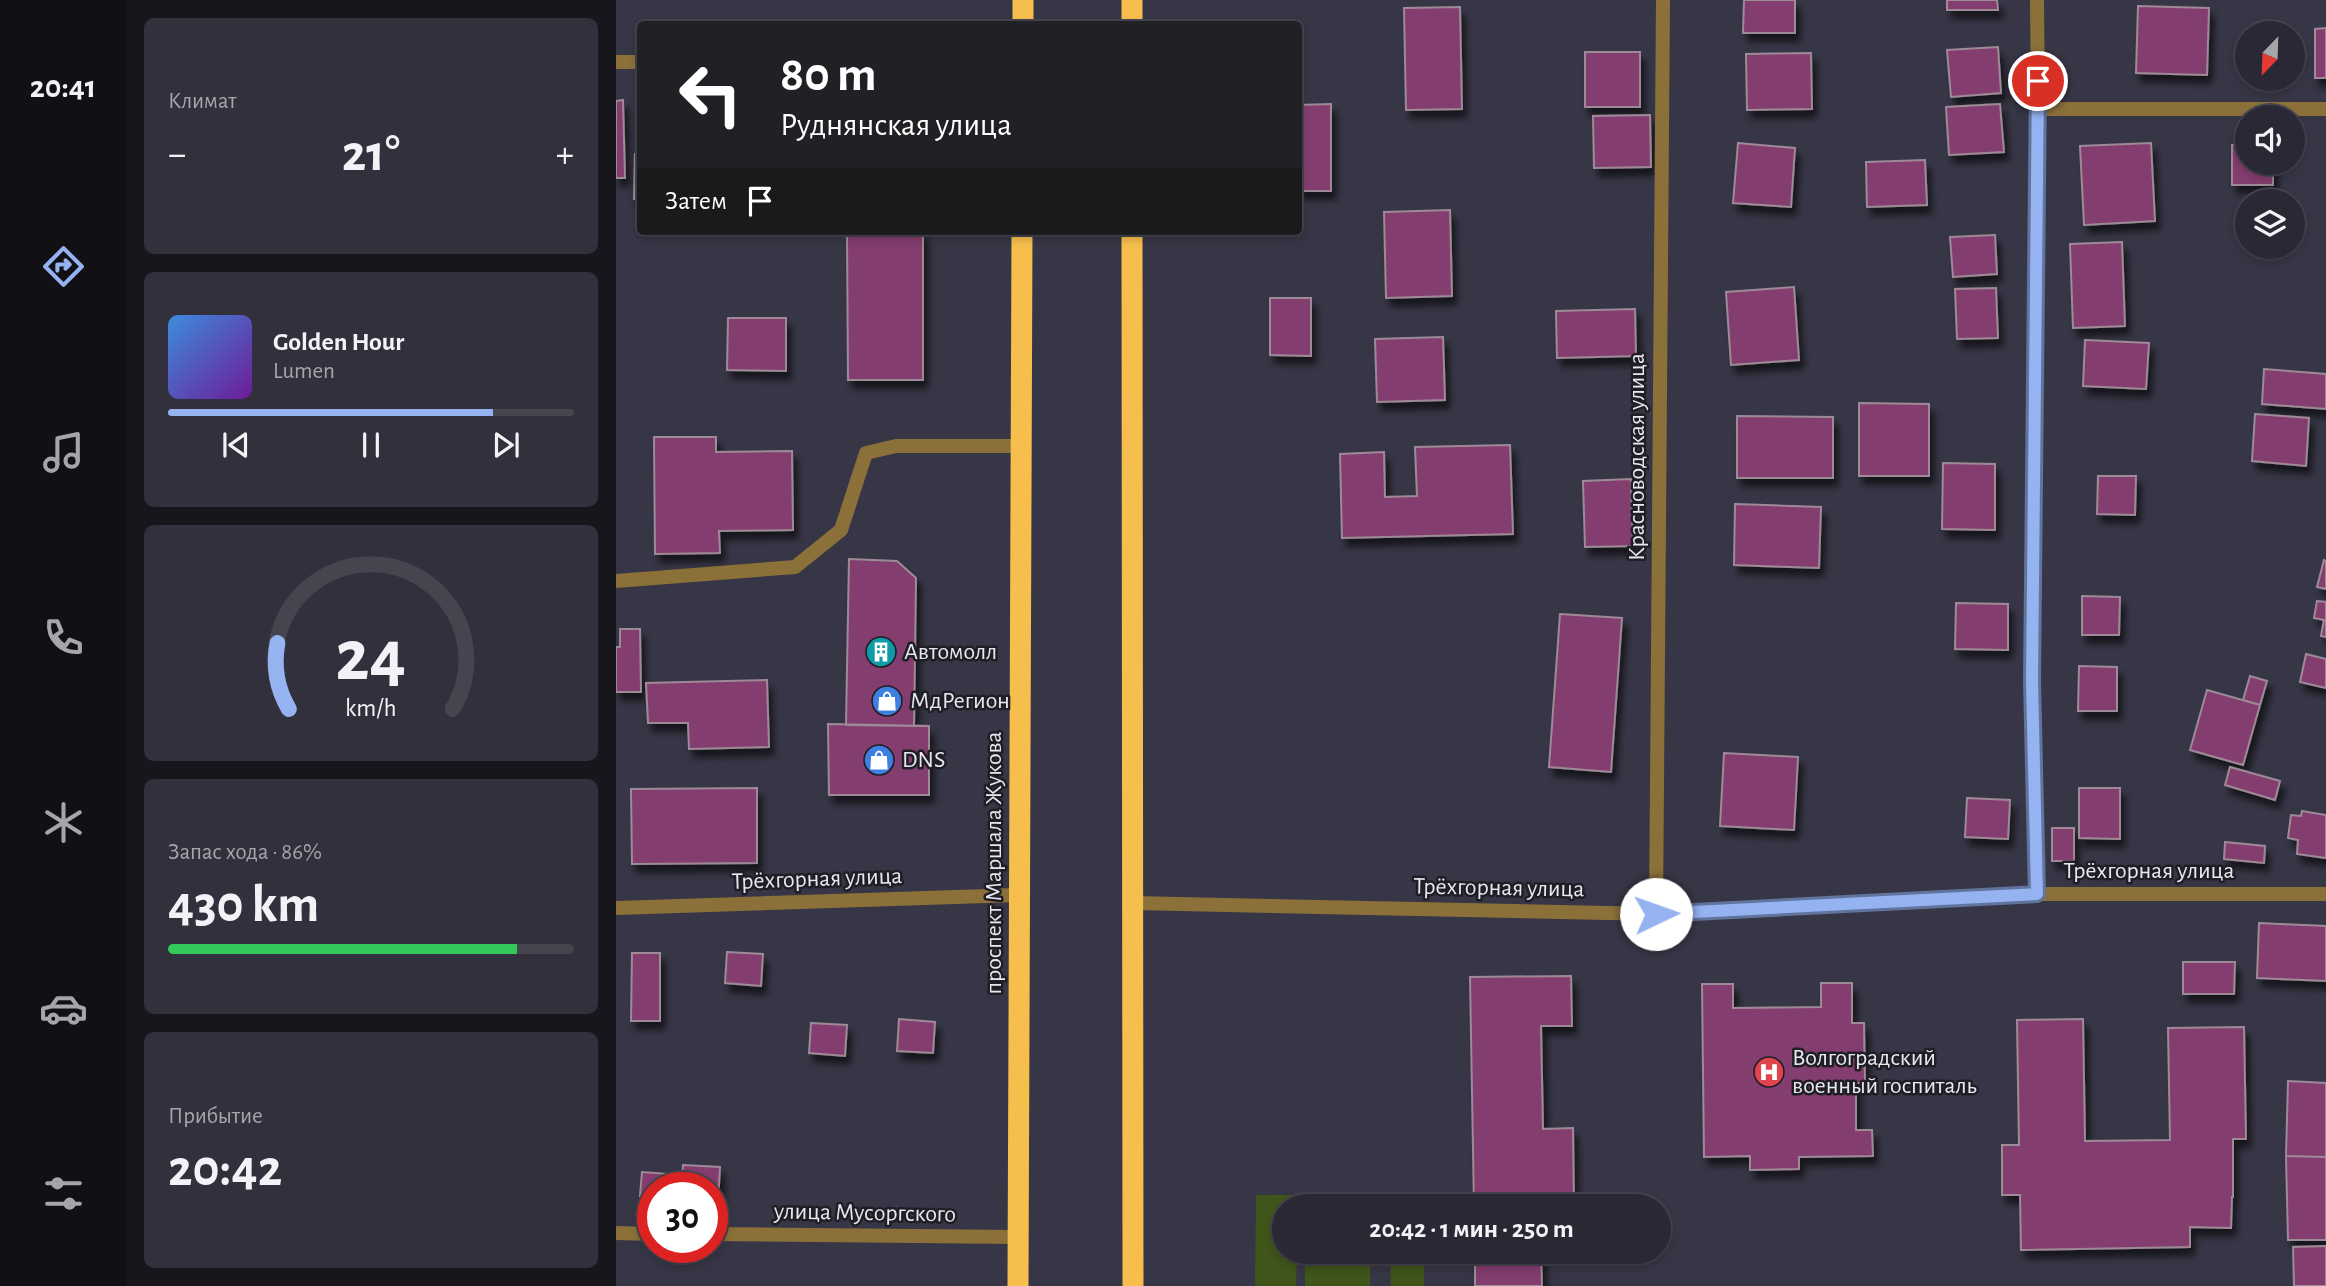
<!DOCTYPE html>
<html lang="ru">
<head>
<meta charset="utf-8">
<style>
	body { margin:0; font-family:"Alegreya Sans",sans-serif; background:#31303c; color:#f1f3f6; height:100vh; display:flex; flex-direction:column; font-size:26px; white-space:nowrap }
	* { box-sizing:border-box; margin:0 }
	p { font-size:23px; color:#a5a6ac }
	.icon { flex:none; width:38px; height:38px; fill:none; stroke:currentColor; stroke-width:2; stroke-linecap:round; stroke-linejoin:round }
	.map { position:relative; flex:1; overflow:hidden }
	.drawer { display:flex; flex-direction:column; gap:18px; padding:18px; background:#17161d; width:490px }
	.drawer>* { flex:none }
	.guide { position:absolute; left:21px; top:21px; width:665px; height:214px; border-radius:7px; box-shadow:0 4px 10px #0003,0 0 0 2px #45444f; background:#202124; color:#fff; overflow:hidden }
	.needle { width:46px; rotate:203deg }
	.buttons { position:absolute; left:1619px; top:21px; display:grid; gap:14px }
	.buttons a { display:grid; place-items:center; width:70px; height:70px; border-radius:50%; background:#292834; box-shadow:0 4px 10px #0003,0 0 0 2px #45444f; font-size:35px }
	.speed { position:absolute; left:21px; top:1172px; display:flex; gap:14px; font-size:35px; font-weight:700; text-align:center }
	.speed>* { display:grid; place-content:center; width:91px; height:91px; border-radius:50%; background:#292834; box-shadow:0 4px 10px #0003,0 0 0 2px #45444f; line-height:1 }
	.speed .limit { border:10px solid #d22; background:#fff; color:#111 }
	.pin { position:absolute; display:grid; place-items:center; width:60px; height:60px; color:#fff; margin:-30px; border:4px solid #fff; border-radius:50%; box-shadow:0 2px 7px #0007 }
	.me { position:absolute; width:77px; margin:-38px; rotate:87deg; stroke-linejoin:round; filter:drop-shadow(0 0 5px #0008) }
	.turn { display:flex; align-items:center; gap:24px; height:147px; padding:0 28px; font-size:32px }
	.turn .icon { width:91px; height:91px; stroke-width:2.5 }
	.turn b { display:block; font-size:49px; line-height:60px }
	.then { display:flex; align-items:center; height:66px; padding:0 28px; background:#0003; gap:14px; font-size:26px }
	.big { font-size:52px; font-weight:700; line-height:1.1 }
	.drawer .tile { flex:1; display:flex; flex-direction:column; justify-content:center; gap:10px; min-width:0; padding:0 24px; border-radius:10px; background:#31303c }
	.drawer .dial { align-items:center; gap:0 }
	.dial svg { height:182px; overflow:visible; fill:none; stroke:#45444f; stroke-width:7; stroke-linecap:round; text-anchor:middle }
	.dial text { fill:#f1f3f6; stroke:none }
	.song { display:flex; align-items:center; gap:21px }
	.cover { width:84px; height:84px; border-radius:10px; background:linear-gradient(135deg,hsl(210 70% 55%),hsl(280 70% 35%)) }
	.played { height:7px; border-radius:4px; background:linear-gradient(90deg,#95b2f1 80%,#45444f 80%) }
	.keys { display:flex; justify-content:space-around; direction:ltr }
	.heat { display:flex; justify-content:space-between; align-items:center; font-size:38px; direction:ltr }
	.charge { height:10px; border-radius:5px; background:linear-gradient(90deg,#34c759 86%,#45444f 0) }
	.trip { position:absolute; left:656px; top:1194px; width:399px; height:70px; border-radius:35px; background:#292834; box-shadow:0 4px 10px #0003,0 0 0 2px #45444f; font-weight:700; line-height:70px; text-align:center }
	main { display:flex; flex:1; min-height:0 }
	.tab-bar { display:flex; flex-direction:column; width:126px; justify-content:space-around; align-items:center; background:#101015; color:#a5a6ac }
	.tab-bar .icon { width:49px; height:49px }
	.tab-bar .on { color:#95b2f1 }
	.tab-bar b { font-size:32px; color:#f1f3f6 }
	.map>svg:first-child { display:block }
</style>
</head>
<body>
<main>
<nav class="tab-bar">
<b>20:41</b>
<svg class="icon on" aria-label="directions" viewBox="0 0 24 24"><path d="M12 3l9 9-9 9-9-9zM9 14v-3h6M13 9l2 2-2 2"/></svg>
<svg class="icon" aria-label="music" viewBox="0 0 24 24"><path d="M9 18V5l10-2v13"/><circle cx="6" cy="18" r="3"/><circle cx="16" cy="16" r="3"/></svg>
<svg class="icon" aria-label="phone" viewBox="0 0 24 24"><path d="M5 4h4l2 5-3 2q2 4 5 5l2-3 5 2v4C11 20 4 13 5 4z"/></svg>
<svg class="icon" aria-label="climate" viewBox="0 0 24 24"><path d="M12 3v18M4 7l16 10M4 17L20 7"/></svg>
<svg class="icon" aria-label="car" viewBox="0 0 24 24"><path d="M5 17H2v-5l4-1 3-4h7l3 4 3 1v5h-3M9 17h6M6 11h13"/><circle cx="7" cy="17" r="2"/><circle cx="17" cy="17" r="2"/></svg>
<svg class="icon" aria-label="filters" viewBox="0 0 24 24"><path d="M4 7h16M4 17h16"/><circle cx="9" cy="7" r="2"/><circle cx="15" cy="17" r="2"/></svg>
</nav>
<section class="drawer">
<div class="tile"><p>Климат</p>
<div class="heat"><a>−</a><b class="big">21°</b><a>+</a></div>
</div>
<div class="tile">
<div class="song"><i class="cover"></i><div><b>Golden Hour</b><p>Lumen</p></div></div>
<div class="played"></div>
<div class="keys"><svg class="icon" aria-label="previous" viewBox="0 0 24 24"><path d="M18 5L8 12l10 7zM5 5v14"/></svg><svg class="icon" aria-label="pause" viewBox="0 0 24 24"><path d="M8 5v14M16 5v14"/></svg><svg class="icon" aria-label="next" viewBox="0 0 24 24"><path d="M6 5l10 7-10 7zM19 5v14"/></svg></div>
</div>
<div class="tile dial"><svg viewBox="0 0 100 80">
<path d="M14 69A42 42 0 1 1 86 69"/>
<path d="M14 69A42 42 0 0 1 9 40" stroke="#95b2f1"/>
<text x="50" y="56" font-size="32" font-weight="700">24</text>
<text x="50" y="72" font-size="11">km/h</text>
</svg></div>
<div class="tile"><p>Запас хода · 86%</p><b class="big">430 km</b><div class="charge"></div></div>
<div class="tile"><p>Прибытие</p><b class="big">20:42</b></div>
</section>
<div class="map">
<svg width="1710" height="1286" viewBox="0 0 1710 1286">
	<defs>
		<filter id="shadow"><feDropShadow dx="4.5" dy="8" stdDeviation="3.5" flood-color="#0009"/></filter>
	</defs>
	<rect width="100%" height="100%" fill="#373646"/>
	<path fill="#3f551a" d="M 774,1193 L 807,1193 L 808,1206 L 774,1206 Z
		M 688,1194 L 754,1194 L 754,1206 L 688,1206 Z
		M 640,1195 L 682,1195 L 682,1206 L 668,1206 L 668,1251 L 681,1251 L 680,1286 L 639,1286 Z
		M 689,1251 L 754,1251 L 754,1286 L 689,1286 Z
		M 774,1251 L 808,1251 L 808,1286 L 775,1286 Z"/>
	<path fill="#833c6e" stroke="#9d8a96" stroke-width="2" filter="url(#shadow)" d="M 1128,0 L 1179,0 L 1179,33 L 1127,33 Z
		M 1331,0 L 1381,0 L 1382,10 L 1331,10 Z
		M 1522,6 L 1593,8 L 1591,75 L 1520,73 Z
		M 844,7 L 846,109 L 790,110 L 788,8 Z
		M 1710,28 L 1710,78 L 1699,78 L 1699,29 Z
		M 1382,47 L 1385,93 L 1335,97 L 1331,50 Z
		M 969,52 L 1024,52 L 1024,107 L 969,107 Z
		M 1195,53 L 1196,109 L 1131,110 L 1130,54 Z
		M 7,100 L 9,178 L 0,178 L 0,101 Z
		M 715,104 L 715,191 L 682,191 L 682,105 Z
		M 1384,104 L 1388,152 L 1333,155 L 1330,107 Z
		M 1034,115 L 1035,167 L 978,168 L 977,116 Z
		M 1122,143 L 1179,148 L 1175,207 L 1117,203 Z
		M 1535,143 L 1539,221 L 1468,225 L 1464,146 Z
		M 1616,145 L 1631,145 L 1631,163 L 1657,163 L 1657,185 L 1616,185 Z
		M 19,154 L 24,154 L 24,199 L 18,199 Z
		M 1309,160 L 1311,205 L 1251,207 L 1250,162 Z
		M 834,210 L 836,296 L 770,298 L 768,212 Z
		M 231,231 L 307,231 L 307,380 L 232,380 Z
		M 1379,235 L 1381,274 L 1337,277 L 1334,237 Z
		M 1506,242 L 1509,326 L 1457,328 L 1454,244 Z
		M 1178,287 L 1183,360 L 1115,365 L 1110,292 Z
		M 1380,288 L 1382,338 L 1341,339 L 1339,289 Z
		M 654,298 L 695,298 L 695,356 L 654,355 Z
		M 1019,309 L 1020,356 L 941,358 L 940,311 Z
		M 112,318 L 170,318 L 170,371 L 111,370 Z
		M 827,337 L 829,400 L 761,402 L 759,339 Z
		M 1469,340 L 1533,343 L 1530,389 L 1467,386 Z
		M 1648,369 L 1710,374 L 1710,409 L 1646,404 Z
		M 1243,403 L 1313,404 L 1313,476 L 1243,476 Z
		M 1639,414 L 1693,418 L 1690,466 L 1636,461 Z
		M 1121,416 L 1217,417 L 1217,478 L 1121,478 Z
		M 38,437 L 100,437 L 100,452 L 176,451 L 177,530 L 103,531 L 104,553 L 39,554 Z
		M 894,445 L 897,534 L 726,538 L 724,454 L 768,452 L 769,497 L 801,496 L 799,447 Z
		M 1327,463 L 1379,464 L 1379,530 L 1326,529 Z
		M 1482,476 L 1520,476 L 1519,515 L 1481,514 Z
		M 1015,479 L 1017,546 L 969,547 L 967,481 Z
		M 1119,504 L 1205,507 L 1203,568 L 1118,565 Z
		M 233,559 L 281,561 L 300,578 L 298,726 L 230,725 Z
		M 1708,560 L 1710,561 L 1710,589 L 1701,587 Z
		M 1466,596 L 1504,597 L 1503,635 L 1466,635 Z
		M 1701,601 L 1710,602 L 1710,637 L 1705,636 L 1708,620 L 1698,618 Z
		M 1340,603 L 1392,604 L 1392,650 L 1339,649 Z
		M 944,614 L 1006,618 L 995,772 L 933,767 Z
		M 4,629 L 24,629 L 25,692 L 0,692 L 0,647 L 4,647 Z
		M 1690,654 L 1710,659 L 1710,688 L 1684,682 Z
		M 1463,666 L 1501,667 L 1501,711 L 1462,711 Z
		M 1634,676 L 1651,681 L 1644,705 L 1627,700 Z
		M 151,680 L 153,747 L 73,749 L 72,723 L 32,723 L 30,683 Z
		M 1591,690 L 1644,705 L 1627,765 L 1574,750 Z
		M 212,724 L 313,726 L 313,795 L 213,795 Z
		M 1108,753 L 1182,757 L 1178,830 L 1104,826 Z
		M 1614,767 L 1664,781 L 1659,800 L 1609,785 Z
		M 141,788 L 141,863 L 16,864 L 15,789 Z
		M 1463,788 L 1504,788 L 1504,839 L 1463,838 Z
		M 1351,798 L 1394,800 L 1392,839 L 1349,837 Z
		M 1686,811 L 1710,815 L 1710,858 L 1681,854 L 1682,840 L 1672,838 L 1675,815 L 1685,816 Z
		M 1436,828 L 1458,828 L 1458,861 L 1436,861 Z
		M 1609,842 L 1649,846 L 1648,863 L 1608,859 Z
		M 1643,923 L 1710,926 L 1710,981 L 1641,978 Z
		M 111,952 L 147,954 L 145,986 L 109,983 Z
		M 16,953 L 44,953 L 44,1021 L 15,1021 Z
		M 1567,962 L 1619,962 L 1618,994 L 1567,994 Z
		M 955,976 L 956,1026 L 925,1026 L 927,1129 L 957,1128 L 958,1206 L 858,1206 L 854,977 Z
		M 1205,983 L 1236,983 L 1236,1023 L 1248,1023 L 1249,1083 L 1240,1083 L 1240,1130 L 1256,1130 L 1257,1156 L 1183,1157 L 1183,1169 L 1134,1170 L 1134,1156 L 1088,1157 L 1086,984 L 1117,984 L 1117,1008 L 1205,1007 Z
		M 283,1019 L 319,1022 L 317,1053 L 281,1051 Z
		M 1467,1019 L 1469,1141 L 1554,1140 L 1552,1028 L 1628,1027 L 1630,1139 L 1617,1139 L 1617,1197 L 1616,1197 L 1615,1228 L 1574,1227 L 1574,1247 L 1405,1250 L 1404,1195 L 1386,1195 L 1386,1145 L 1403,1145 L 1401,1020 Z
		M 195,1023 L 231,1025 L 229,1056 L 193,1053 Z
		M 1672,1081 L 1710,1083 L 1710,1157 L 1670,1156 Z
		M 1670,1156 L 1710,1157 L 1710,1240 L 1672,1240 Z
		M 67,1165 L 104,1167 L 102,1202 L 96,1202 L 96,1188 L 37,1188 L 37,1197 L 24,1196 L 26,1172 L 66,1175 Z
		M 1710,1246 L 1710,1286 L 1678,1286 L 1677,1247 Z
		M 859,1251 L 925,1251 L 926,1286 L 859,1286 Z"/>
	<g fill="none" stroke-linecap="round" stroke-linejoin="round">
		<path stroke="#8c703a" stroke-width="14" d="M 0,62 L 24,62
			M 1422,109 L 1710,109
			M 0,581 L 179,567 L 225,530 L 250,453 L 280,446 L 404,446
			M 1421,894 L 1416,681 L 1422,109 L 1421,0
			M 517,903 L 1040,914 L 1421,894 L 1710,894
			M 0,908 L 404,895
			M 1040,914 L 1047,0
			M 0,1233 L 37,1234
			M 96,1234 L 402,1237"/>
		<path stroke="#f6be4d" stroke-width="21" d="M 516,0 L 516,24
			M 407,24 L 407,0
			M 516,231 L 517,1286
			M 402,1286 L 406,231"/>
	</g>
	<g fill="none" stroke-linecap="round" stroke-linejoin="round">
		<g stroke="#61749d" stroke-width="18">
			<path id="route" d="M 1040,914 L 1421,894 L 1416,681 L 1422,81"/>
		</g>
		<use href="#route" stroke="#95b2f1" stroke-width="12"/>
	</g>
	<defs>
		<g id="building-disc" transform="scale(1.575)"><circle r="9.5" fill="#0f9aa8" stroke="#1f1e25"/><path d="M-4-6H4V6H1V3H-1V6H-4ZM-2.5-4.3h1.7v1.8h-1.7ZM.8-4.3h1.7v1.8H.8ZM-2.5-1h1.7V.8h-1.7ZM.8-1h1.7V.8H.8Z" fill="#fff"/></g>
		<g id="shop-disc" transform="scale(1.575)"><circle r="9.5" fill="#3f7fe0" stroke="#1f1e25"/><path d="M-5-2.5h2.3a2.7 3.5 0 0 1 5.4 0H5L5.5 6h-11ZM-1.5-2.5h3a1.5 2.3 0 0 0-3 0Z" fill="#fff"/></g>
		<g id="hospital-disc" transform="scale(1.575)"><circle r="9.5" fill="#e0444e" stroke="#1f1e25"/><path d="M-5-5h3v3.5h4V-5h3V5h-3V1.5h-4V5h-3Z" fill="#fff"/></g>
	</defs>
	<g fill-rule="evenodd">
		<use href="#building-disc" x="265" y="652"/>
		<use href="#shop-disc" x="271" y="701"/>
		<use href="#shop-disc" x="263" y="760"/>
		<use href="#hospital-disc" x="1153" y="1072"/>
	</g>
	<g text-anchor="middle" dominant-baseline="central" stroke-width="5" stroke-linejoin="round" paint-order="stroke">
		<g font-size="24" fill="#e8e7f1" stroke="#1f1e25">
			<text transform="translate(1021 457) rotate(-90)">Красноводская улица</text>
			<text transform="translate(378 863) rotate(-90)">проспект Маршала Жукова</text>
			<text x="1533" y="871">Трёхгорная улица</text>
			<text transform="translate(201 879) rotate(-2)">Трёхгорная улица</text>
			<text transform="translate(883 888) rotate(1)">Трёхгорная улица</text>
			<text transform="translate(249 1213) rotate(1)">улица Мусоргского</text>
		</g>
		<g font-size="24" fill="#e8e7f1" stroke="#1f1e25" text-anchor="start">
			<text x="288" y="652">Автомолл</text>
			<text x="294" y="701">МдРегион</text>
			<text x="286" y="760">DNS</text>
			<text x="1176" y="1058">Волгоградский<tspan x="1176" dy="28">военный госпиталь</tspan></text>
		</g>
	</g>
</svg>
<div class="buttons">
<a><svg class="needle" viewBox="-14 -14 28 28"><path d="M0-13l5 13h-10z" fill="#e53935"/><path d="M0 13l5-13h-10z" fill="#a5a6ac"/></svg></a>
<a><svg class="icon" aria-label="sound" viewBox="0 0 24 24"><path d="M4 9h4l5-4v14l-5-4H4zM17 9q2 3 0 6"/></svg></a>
<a><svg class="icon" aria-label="layers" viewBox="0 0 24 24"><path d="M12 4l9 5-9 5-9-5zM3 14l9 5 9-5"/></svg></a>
</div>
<div class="speed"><div class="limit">30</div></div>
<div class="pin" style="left:1422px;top:81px;background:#d93025"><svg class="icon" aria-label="arrive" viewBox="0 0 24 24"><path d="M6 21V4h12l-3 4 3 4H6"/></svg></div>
<svg class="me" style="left:1040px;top:914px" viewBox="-20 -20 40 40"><circle r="19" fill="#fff"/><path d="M0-13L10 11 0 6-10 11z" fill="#95b2f1"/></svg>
<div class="trip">20:42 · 1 мин · 250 m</div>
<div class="guide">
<div class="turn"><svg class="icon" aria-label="left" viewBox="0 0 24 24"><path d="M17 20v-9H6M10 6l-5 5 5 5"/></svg><div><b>80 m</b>Руднянская улица</div></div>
<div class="then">Затем<svg class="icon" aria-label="arrive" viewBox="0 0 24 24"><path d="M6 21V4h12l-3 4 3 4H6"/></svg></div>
</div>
</div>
</main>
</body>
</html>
